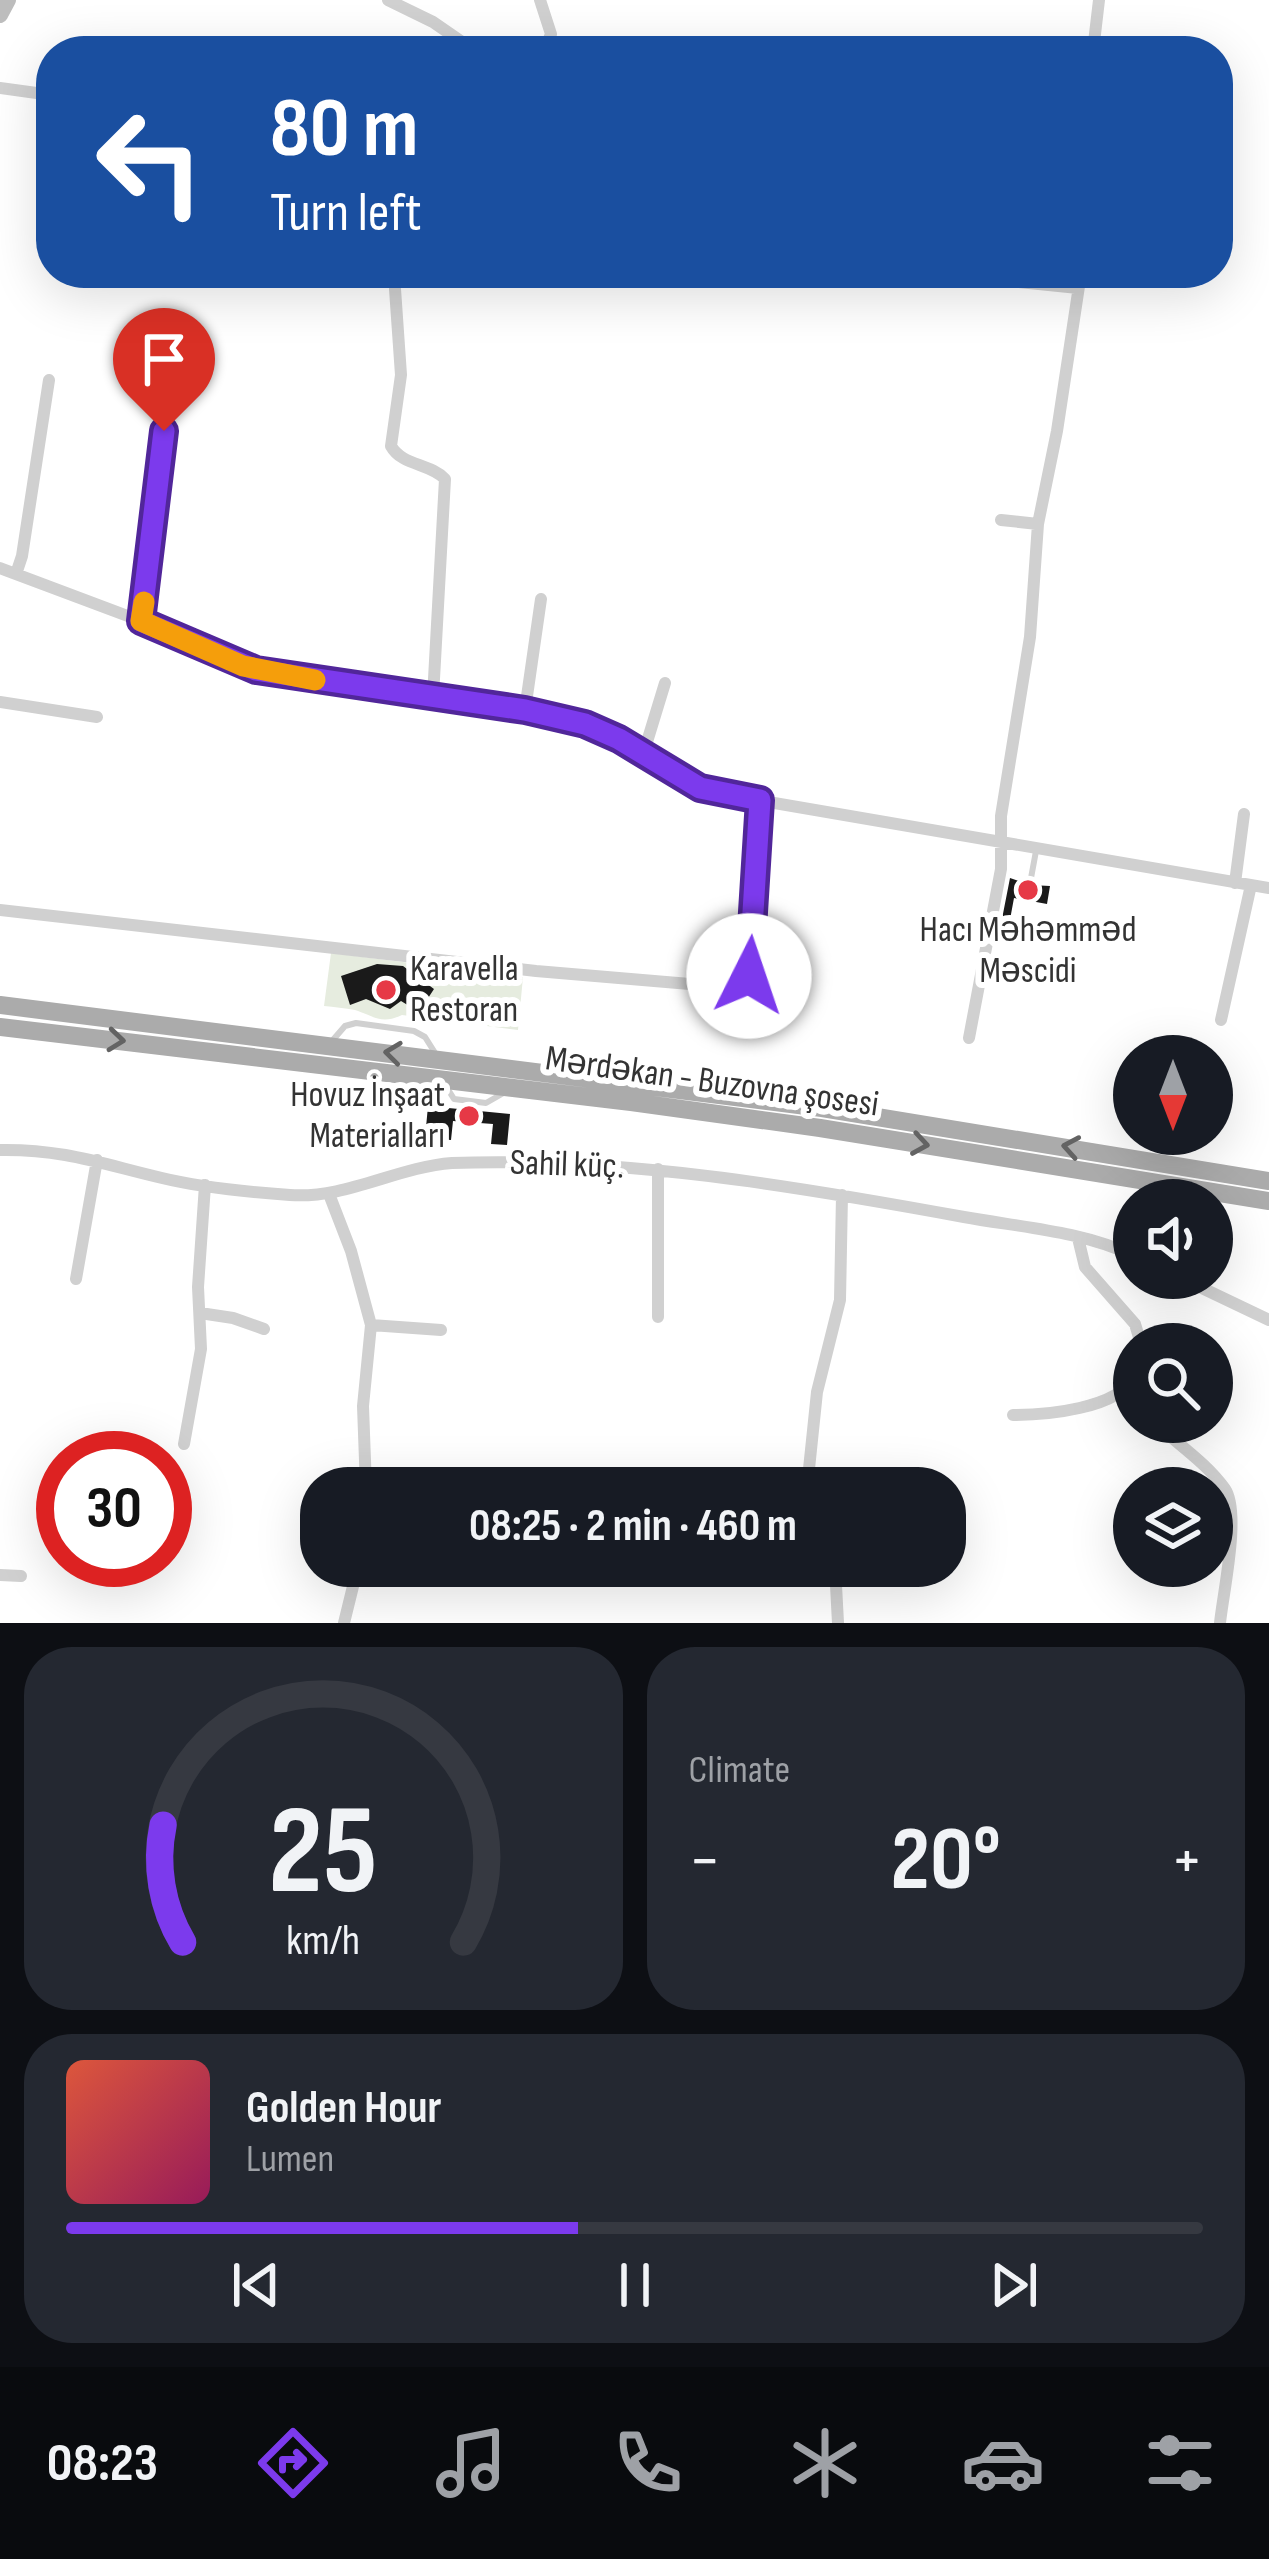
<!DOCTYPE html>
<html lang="en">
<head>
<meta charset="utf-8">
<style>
	body { margin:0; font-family:"Sofia Sans Condensed",sans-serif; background:#242831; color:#f1f3f6; height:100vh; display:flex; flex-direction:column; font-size:45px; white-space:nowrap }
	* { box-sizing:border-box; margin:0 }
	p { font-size:39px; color:#9ea1a6 }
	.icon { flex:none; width:66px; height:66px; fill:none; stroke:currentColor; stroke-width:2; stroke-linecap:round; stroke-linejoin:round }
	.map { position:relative; height:1623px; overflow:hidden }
	.panel { display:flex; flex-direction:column; gap:24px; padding:24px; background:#0d0f14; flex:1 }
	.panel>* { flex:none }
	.top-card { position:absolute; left:36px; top:36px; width:1197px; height:252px; border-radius:48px; box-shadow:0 12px 48px #0002; background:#1a4fa0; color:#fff; overflow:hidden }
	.needle { width:78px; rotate:180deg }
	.fabs { position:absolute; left:1113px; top:1035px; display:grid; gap:24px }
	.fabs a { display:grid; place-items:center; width:120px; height:120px; border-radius:50%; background:#171b24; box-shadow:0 12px 48px #0002; font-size:60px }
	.speed { position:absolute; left:36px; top:1431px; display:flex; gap:24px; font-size:60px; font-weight:700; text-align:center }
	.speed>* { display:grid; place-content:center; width:156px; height:156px; border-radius:50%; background:#171b24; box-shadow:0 12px 48px #0002; line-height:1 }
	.speed .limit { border:18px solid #d22; background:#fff; color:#111 }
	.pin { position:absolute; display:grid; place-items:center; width:102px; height:102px; color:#fff; margin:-123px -51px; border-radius:50% 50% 50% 0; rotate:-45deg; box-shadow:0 0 12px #0007 }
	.pin .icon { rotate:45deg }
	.me { position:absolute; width:132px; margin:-66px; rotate:4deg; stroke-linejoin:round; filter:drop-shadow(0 0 9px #0008) }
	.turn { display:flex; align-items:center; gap:42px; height:252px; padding:0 36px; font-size:54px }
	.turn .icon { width:156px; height:156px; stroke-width:2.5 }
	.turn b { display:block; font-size:84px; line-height:102px }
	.big { font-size:90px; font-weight:700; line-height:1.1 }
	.panel .widget { flex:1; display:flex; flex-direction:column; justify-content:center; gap:18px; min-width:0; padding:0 42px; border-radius:48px; background:#242831 }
	.panel .dial { align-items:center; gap:0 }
	.dial svg { height:312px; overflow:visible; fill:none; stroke:#363941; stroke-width:7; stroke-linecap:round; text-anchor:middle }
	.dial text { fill:#f1f3f6; stroke:none }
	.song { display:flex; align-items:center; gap:36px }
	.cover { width:144px; height:144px; border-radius:18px; background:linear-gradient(135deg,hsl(10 70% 55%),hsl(330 70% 35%)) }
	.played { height:12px; border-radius:6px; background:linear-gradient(90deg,#7c3aed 45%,#363941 45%) }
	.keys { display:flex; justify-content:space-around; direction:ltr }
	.heat { display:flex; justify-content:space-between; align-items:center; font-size:66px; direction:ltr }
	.panel .tiles { flex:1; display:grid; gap:24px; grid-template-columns:1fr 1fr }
	.widget:last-child { grid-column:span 2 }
	.trip { position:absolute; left:300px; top:1467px; width:666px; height:120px; border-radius:48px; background:#171b24; box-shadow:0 12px 48px #0002; font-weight:700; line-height:120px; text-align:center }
	.menu { display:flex; height:192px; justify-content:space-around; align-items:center; background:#090b0e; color:#9ea1a6 }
	.menu .icon { width:84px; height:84px }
	.menu .selected { color:#7c3aed }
	.menu b { font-size:54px; color:#f1f3f6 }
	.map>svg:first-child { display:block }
</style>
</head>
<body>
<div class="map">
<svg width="1269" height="1623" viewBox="0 0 1269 1623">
	<rect width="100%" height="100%" fill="#fff"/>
	<path fill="#e6ecdf" d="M 331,953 L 523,977 L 518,1030 L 402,1015 C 381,1025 374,1016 355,1010 C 345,1008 334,1007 324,1006 Z"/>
	<path fill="#1a1a1a" d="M 1010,878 L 1031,885 L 1050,886 L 1047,904 L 1014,898 L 1009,925 L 1001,924 Z
		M 377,964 L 403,966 L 434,989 L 419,1012 L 401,1001 L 390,1009 L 366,999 L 350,1005 L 341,976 Z
		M 428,1106 L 510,1114 L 507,1145 L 491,1144 L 493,1124 L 453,1121 L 451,1140 L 425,1138 Z"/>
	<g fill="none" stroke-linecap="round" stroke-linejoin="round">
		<path stroke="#d0d0d0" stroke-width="6" d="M 1031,878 L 1036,851
			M 332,1041 L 345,1026 L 356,1023 L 414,1031 L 425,1037 L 437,1056
			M 444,1083 L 454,1099 L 486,1103 L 507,1091"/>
		<path stroke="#d0d0d0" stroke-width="12" d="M 388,0 L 433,22 L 475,51
			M 540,0 L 551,34 L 544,51
			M 1093,51 L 1099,0
			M 0,88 L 51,95
			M 927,273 L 1078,288
			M 395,289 L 401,375 L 391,446 C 402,466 430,463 445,479 L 433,697
			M 1001,520 L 1038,524
			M 0,568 L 141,621 L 256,670 L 525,710 L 585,724 L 619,739 L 682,779 L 716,793 L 1269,888
			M 16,574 L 22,556 L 49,380
			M 141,621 L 165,431
			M 0,702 L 97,717
			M 525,710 L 541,599
			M 643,755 L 665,683
			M 1235,883 L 1244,814
			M 0,910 L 536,971 L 737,988 L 749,976 L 760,800
			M 1221,1020 L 1251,885
			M 969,1038 L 1001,869 L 1001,816 L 1030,637 L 1038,524 L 1057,431 L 1081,273
			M 0,1150 C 64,1149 102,1164 162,1178 C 203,1188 248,1192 290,1195 C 346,1199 397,1167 452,1163 C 624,1157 795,1186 964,1217 C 1019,1227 1083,1231 1134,1256
			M 658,1169 L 658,1317
			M 329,1194 L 351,1251 L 371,1325 L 363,1406 L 366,1488
			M 1078,1238 L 1085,1267 L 1135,1324 L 1141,1344
			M 1181,1278 L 1269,1320
			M 76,1279 L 97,1160
			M 200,1313 L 233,1318 L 264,1329
			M 371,1325 L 441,1330
			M 1013,1415 C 1045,1415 1118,1409 1134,1377
			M 1154,1422 C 1176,1443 1207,1463 1225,1489 C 1241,1513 1223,1593 1220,1623
			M 184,1444 L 201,1349 L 198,1287 L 205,1185
			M 807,1488 L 817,1392 L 840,1300 L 842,1195
			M 835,1566 L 838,1623
			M 0,1575 L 21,1576
			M 344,1623 L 358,1566"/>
		<path stroke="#bdbdbd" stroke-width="16" d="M 0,15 L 8,0"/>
		<path stroke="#ababab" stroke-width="18" d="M 0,1005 L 822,1108 L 1269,1181
			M 0,1027 L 631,1102 L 820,1128 L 1269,1201"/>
	</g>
	<defs><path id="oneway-chevron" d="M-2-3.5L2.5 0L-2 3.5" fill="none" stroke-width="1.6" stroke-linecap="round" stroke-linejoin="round" transform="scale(3)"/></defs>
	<g stroke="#636363">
		<use href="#oneway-chevron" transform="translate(116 1040) rotate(6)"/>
		<use href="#oneway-chevron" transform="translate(393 1053) rotate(-173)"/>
		<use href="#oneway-chevron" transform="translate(920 1144) rotate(9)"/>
		<use href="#oneway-chevron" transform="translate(1071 1147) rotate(-170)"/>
	</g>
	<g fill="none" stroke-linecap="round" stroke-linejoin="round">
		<g stroke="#51269a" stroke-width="30">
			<path id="route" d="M 164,431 L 141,621 L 256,670 L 525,710 L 585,724 L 619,739 L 700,788 L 760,800 L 749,976"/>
		</g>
		<use href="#route" stroke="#7c3aed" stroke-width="21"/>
		<path stroke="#f59e0b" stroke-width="21" d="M 144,602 L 141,621 L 243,666 L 315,680"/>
	</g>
	<g fill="#e63946" stroke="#fff" stroke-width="4.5">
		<circle cx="1028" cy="890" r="12"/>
		<circle cx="386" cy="990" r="12"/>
		<circle cx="469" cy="1116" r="12"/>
	</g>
	<g text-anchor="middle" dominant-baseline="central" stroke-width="12" stroke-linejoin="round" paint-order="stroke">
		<g font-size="36" fill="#333" stroke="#fff">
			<text x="1028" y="930">Hacı Məhəmməd<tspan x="1028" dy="41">Məscidi</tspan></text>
			<text x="410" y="969" text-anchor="start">Karavella<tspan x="410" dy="41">Restoran</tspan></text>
			<text x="445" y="1095" text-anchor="end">Hovuz İnşaat<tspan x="445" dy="41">Materialları</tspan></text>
		</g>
		<g font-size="36" fill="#333" stroke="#fff">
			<text transform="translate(712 1082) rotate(8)">Mərdəkan - Buzovna şosesi</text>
			<text transform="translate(567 1165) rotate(2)">Sahil küç.</text>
		</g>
	</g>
</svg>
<div class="fabs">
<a><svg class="needle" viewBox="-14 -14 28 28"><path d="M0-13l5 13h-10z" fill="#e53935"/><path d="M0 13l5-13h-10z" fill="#9ea1a6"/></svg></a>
<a><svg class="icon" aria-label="sound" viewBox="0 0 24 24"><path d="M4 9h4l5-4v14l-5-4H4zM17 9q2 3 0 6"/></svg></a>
<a><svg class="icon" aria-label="search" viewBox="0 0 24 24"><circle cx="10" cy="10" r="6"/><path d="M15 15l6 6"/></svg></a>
<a><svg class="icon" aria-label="layers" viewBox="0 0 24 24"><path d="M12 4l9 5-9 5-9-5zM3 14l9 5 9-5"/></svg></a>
</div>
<div class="speed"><div class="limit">30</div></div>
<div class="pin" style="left:164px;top:431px;background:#d93025"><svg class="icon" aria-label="arrive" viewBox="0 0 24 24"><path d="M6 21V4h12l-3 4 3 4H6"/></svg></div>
<svg class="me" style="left:749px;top:976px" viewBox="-20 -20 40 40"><circle r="19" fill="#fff"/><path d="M0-13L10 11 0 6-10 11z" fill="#7c3aed"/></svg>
<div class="trip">08:25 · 2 min · 460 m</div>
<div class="top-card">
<div class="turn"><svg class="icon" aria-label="left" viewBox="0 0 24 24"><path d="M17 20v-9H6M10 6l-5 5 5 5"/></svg><div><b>80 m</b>Turn left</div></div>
</div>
</div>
<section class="panel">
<div class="tiles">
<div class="widget dial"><svg viewBox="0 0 100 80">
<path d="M14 69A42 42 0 1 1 86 69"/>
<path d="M14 69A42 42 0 0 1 9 39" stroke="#7c3aed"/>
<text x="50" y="56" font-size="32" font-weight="700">25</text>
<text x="50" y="72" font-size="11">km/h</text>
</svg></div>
<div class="widget"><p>Climate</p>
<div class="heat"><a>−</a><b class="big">20°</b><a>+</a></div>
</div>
<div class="widget">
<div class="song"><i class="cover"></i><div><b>Golden Hour</b><p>Lumen</p></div></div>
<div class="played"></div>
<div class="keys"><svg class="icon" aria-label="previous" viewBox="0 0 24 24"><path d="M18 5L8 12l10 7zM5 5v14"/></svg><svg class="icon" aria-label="pause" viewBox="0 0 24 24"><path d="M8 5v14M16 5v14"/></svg><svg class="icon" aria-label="next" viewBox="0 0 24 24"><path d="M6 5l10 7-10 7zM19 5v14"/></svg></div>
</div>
</div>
</section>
<nav class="menu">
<b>08:23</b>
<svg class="icon selected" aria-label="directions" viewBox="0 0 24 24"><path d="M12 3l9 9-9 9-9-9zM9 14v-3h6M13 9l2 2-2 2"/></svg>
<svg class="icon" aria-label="music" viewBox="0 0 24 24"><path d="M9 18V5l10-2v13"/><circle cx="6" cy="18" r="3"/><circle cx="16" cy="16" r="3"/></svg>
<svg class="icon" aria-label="phone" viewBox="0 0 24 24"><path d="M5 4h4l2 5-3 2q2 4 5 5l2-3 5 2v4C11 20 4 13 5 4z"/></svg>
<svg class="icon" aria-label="climate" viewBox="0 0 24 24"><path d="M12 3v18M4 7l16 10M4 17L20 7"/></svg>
<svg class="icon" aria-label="car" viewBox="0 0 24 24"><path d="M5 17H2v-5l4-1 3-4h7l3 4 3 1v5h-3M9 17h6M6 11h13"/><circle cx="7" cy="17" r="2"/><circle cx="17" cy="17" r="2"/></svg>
<svg class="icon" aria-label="filters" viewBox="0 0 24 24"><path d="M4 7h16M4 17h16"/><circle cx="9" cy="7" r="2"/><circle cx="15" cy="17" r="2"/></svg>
</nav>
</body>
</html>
